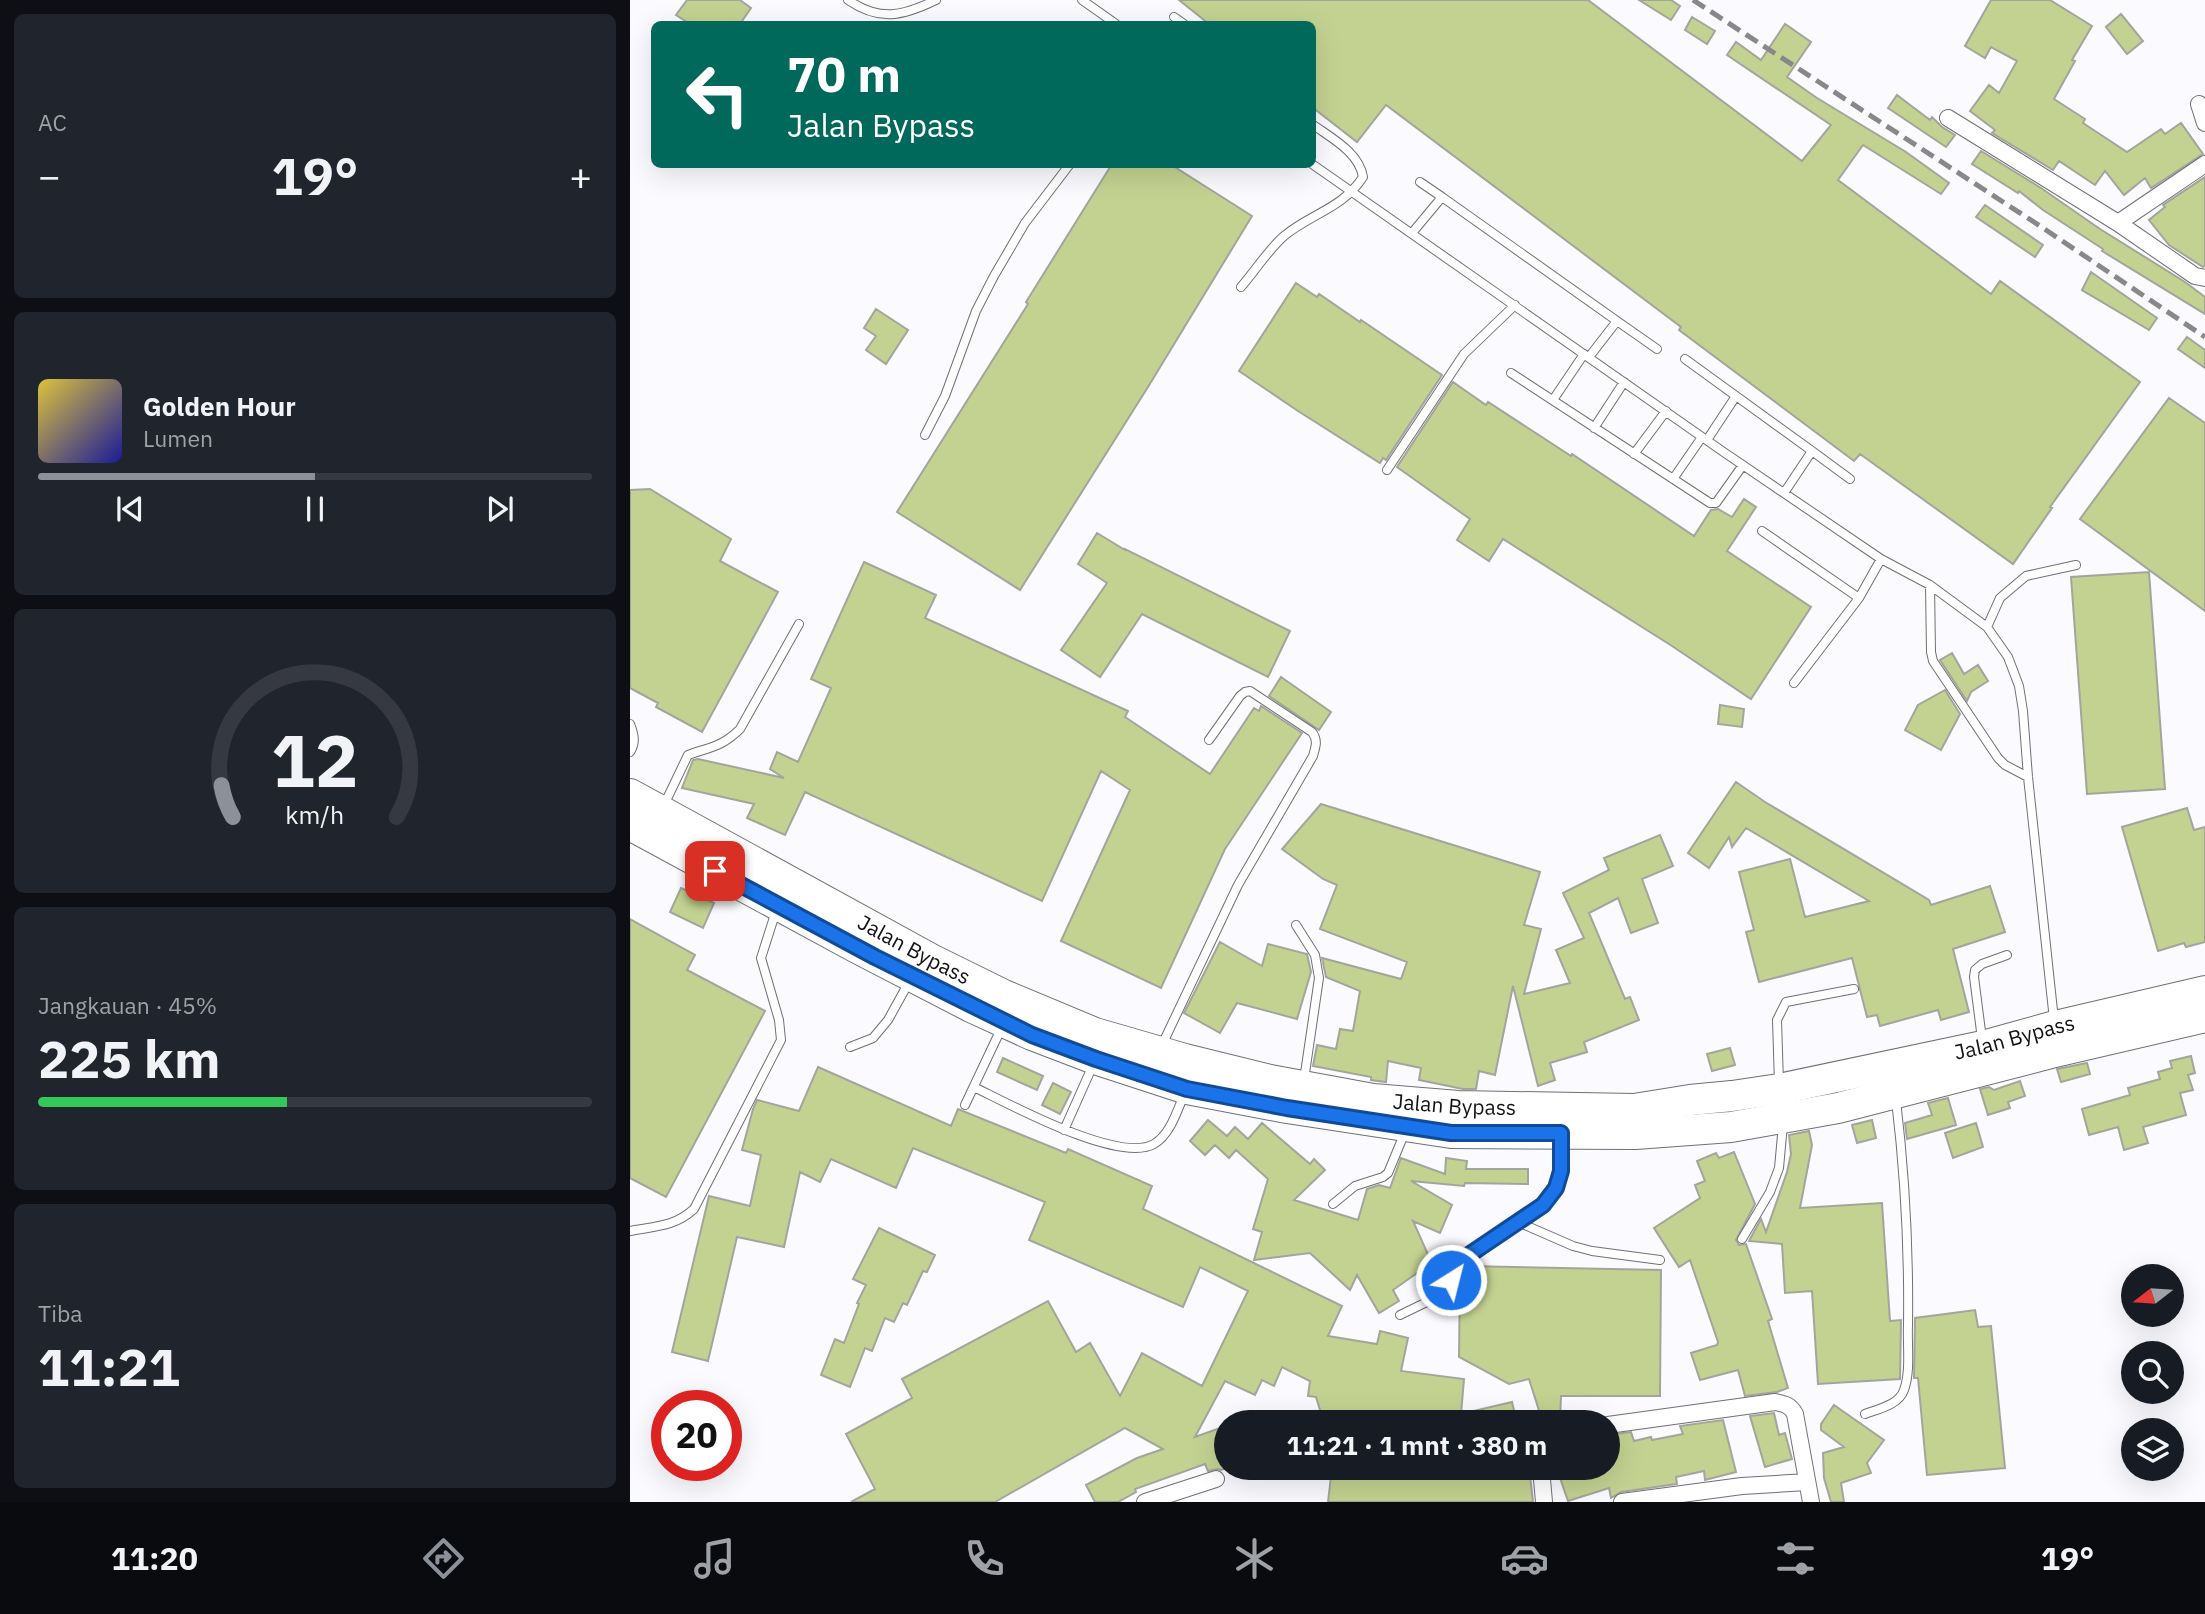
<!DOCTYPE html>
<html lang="id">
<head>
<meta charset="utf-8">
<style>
	body { margin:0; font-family:"IBM Plex Sans",sans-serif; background:#20242c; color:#f1f3f6; height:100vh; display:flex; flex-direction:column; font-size:26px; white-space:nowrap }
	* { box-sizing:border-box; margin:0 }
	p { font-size:23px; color:#9ea1a6 }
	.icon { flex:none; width:38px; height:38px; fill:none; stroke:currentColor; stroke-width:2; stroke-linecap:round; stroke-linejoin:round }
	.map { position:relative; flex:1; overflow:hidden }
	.details { display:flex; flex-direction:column; gap:14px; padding:14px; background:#0d0f14; width:630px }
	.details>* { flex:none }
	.top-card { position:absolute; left:21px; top:21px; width:665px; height:147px; border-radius:10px; box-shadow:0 7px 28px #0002; background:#00695c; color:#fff; overflow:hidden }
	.needle { width:46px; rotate:253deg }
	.buttons { position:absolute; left:1491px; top:1264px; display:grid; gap:14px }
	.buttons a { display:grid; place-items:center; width:63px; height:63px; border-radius:50%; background:#171b24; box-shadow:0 7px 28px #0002; font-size:35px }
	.speed { position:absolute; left:21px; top:1390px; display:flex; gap:14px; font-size:35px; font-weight:700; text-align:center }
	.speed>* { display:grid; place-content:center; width:91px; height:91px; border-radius:50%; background:#171b24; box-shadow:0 7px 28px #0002; line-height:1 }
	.speed .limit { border:10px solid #d22; background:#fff; color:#111 }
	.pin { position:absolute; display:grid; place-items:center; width:60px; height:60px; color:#fff; margin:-30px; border-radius:14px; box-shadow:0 4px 10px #0006 }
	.me { position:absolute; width:77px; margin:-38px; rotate:36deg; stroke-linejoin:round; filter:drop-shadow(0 0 5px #0008) }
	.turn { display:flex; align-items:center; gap:24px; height:147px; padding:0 21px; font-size:32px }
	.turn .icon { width:91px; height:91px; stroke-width:2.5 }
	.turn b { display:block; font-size:49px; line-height:60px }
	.big { font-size:52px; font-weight:700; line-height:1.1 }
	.details .tile { flex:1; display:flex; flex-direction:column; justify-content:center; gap:10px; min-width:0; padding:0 24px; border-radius:10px; background:#20242c }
	.details .dial { align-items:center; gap:0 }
	.dial svg { height:182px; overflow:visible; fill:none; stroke:#363941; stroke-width:7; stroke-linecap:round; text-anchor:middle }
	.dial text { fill:#f1f3f6; stroke:none }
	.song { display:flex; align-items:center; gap:21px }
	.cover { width:84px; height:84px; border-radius:10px; background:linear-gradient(135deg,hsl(50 70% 55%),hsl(240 70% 35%)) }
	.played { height:7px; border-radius:4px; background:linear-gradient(90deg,#8c9099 50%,#363941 50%) }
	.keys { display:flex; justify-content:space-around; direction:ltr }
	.heat { display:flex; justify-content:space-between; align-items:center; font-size:38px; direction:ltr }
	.charge { height:10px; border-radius:5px; background:linear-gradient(90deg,#34c759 45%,#363941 0) }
	.trip { position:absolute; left:584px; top:1410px; width:406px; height:70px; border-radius:35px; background:#171b24; box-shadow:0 7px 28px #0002; font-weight:700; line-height:70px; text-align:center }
	.menu { display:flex; height:112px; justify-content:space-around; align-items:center; background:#090b0e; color:#9ea1a6 }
	.menu .icon { width:49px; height:49px }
	.menu .active { color:#8c9099 }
	.menu b { font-size:32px; color:#f1f3f6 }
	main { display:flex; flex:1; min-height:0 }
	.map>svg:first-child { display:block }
</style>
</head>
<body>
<main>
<section class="details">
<div class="tile"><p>AC</p>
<div class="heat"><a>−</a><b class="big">19°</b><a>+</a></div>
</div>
<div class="tile">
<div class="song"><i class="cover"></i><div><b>Golden Hour</b><p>Lumen</p></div></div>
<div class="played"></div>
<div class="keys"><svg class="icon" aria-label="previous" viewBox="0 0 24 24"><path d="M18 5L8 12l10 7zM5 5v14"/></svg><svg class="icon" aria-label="pause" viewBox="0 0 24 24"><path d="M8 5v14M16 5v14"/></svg><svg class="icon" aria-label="next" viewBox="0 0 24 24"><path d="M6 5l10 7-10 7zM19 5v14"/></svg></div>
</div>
<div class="tile dial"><svg viewBox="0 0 100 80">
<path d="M14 69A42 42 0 1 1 86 69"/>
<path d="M14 69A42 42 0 0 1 9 55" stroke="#8c9099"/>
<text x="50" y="56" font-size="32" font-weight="700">12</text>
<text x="50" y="72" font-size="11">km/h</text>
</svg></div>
<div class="tile"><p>Jangkauan · 45%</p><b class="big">225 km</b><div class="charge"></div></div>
<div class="tile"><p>Tiba</p><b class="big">11:21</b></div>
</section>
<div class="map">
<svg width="1575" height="1502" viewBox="0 0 1575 1502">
	<rect width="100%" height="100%" fill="#fbfafe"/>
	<path fill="#c3d291" stroke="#a3a59d" stroke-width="2" d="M 57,0 L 110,0 L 121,8 L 110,24 L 60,24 L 46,15 Z
		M 549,0 L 958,0 L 1172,161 L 1201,125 L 1097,55 L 1106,42 L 1131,60 L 1155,24 L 1181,42 L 1157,77 L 1187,98 L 1276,152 L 1319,183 L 1311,194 L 1233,145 L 1208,180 L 1361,294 L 1370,281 L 1510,382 L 1420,507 L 1422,508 L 1383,564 L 1230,454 L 1224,461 L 1049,330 L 1051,327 L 756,105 L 727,142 L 682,107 L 682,24 L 579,24 Z
		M 1009,0 L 1041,0 L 1050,6 L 1041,20 Z
		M 1361,0 L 1420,0 L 1462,26 L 1442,60 L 1445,61 L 1424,99 L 1455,119 L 1453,123 L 1497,152 L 1531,129 L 1535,134 L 1551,123 L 1573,154 L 1521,188 L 1515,178 L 1494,195 L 1475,171 L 1465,185 L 1429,161 L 1423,170 L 1362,133 L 1365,130 L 1340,111 L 1359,85 L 1369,93 L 1387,61 L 1361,47 L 1355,58 L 1335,46 Z
		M 1491,14 L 1513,41 L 1497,54 L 1476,27 Z
		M 1062,17 L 1085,31 L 1077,44 L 1055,30 Z
		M 1267,95 L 1300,120 L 1302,117 L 1312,127 L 1325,135 L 1316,147 L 1258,108 Z
		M 1351,151 L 1411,188 L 1470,229 L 1555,282 L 1575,297 L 1575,314 L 1472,251 L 1473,249 L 1413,210 L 1389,191 L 1388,193 L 1342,164 Z
		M 482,164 L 540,164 L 622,216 L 518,387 L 390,590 L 267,512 L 398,304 L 396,302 Z
		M 1575,177 L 1575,265 L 1573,267 L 1539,245 L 1519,220 L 1535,207 L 1533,205 Z
		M 1355,205 L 1413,245 L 1405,257 L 1346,217 Z
		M 1461,272 L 1527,318 L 1519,330 L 1452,290 Z
		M 666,283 L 687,297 L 689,294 L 730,322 L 731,320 L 812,375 L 756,460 L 753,458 L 750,463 L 668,411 L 609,371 Z
		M 246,309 L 278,330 L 256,364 L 236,350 L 246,336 L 234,328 Z
		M 1557,337 L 1575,350 L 1575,368 L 1548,349 Z
		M 823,382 L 856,405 L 858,402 L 941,456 L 942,454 L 1064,536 L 1081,510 L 1088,509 L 1102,517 L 1114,499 L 1126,507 L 1097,551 L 1181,607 L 1121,699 L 1042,646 L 873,539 L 859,561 L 827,540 L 840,519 L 767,467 Z
		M 1539,398 L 1575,423 L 1575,611 L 1450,519 Z
		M 20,489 L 101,539 L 90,561 L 148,592 L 72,732 L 26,707 L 28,703 L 0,688 L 0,490 Z
		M 467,533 L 495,550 L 495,549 L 660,631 L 638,677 L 512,614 L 470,677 L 431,650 L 477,583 L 448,564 Z
		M 234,562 L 306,595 L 295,618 L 498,711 L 495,717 L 580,774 L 624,708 L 629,711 L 631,706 L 672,733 L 595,849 L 531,988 L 431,941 L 500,790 L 471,771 L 412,901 L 175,792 L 155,835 L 117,818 L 124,804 L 52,788 L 63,760 L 68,759 L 154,778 L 140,769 L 147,752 L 168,762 L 201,688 L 181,679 Z
		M 1519,572 L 1535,789 L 1457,794 L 1441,577 Z
		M 1322,653 L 1334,674 L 1348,665 L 1358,681 L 1341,692 L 1337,701 L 1310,660 Z
		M 651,677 L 701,712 L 689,730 L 639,696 Z
		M 1315,690 L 1330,714 L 1311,750 L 1275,730 L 1288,705 Z
		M 1090,705 L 1114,709 L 1112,727 L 1088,724 Z
		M 1106,782 L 1135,802 L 1299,900 L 1301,905 L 1360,886 L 1375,932 L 1323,949 L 1339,1012 L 1311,1020 L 1308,1010 L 1250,1026 L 1247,1015 L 1237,1017 L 1222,958 L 1129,982 L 1116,932 L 1124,930 L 1109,872 L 1160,859 L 1175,917 L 1239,901 L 1116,828 L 1102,847 L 1099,837 L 1079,868 L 1058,853 Z
		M 691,804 L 910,872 L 894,925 L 911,929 L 894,994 L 940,983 L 926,950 L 954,938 L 933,893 L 979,870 L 974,858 L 1030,835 L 1043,866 L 1012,879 L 1028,923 L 1001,933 L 988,898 L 959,913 L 995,999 L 1000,997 L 1009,1020 L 954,1042 L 957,1052 L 920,1063 L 925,1080 L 908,1086 L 883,986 L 865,1075 L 849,1071 L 846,1089 L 833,1089 L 789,1080 L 791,1068 L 758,1061 L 756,1082 L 741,1080 L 741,1077 L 683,1066 L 687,1045 L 706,1049 L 710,1029 L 723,1031 L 730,991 L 696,977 L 692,958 L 771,979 L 777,962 L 690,929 L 707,885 L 693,879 L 652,849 Z
		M 1557,808 L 1564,830 L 1575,827 L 1575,942 L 1556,947 L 1554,943 L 1528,951 L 1492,827 Z
		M 51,888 L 84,903 L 73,928 L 40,912 Z
		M 0,919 L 65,955 L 57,970 L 135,1011 L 36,1197 L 0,1178 Z
		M 590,942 L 632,966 L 638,944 L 677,954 L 681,972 L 667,1019 L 607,1003 L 590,1033 L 554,1013 Z
		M 1100,1048 L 1105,1065 L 1082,1071 L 1077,1054 Z
		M 1561,1056 L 1565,1073 L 1558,1075 L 1563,1090 L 1550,1093 L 1556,1115 L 1513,1127 L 1518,1143 L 1494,1150 L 1488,1127 L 1459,1135 L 1452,1109 L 1500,1095 L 1498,1088 L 1530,1079 L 1528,1072 L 1542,1068 L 1540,1061 Z
		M 373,1058 L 413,1076 L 407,1090 L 367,1072 Z
		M 1457,1063 L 1460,1074 L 1431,1082 L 1427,1069 Z
		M 188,1067 L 321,1126 L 328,1109 L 436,1153 L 438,1149 L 522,1186 L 513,1209 L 712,1306 L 698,1336 L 747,1344 L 750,1331 L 778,1338 L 771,1371 L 834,1379 L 831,1414 L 882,1402 L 887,1423 L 694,1423 L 686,1397 L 678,1396 L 680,1381 L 652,1367 L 644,1386 L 632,1380 L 625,1395 L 595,1381 L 565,1437 L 590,1428 L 597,1448 L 597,1468 L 591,1470 L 588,1469 L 578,1471 L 575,1464 L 505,1489 L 506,1492 L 488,1502 L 465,1502 L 456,1485 L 507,1458 L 533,1449 L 495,1428 L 365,1502 L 221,1502 L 245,1489 L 216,1434 L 282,1398 L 272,1379 L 418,1301 L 446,1352 L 460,1343 L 490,1396 L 512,1353 L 572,1386 L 618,1291 L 570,1267 L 553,1307 L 399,1240 L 415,1202 L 283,1148 L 266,1188 L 201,1159 L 190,1182 L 170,1172 L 154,1247 L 107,1237 L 78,1361 L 42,1352 L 79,1196 L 120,1206 L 131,1155 L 112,1150 L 123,1109 L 127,1100 L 169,1111 Z
		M 1390,1081 L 1395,1096 L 1378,1102 L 1380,1108 L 1358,1115 L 1350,1089 L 1359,1087 L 1364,1090 Z
		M 423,1083 L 441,1092 L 430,1114 L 412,1105 Z
		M 1318,1098 L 1326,1125 L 1277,1139 L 1275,1123 L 1302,1115 L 1298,1103 Z
		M 578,1120 L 597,1136 L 605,1127 L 618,1139 L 632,1123 L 680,1164 L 684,1159 L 695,1170 L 664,1200 L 728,1220 L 737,1189 L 749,1185 L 760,1188 L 771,1158 L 815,1174 L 816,1158 L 837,1161 L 836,1169 L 898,1169 L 898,1184 L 835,1183 L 834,1186 L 781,1181 L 822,1205 L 810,1233 L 783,1221 L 800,1259 L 797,1266 L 763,1290 L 769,1301 L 749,1313 L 727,1275 L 720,1290 L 680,1253 L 624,1260 L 632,1232 L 623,1229 L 638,1179 L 606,1150 L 599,1158 L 585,1145 L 575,1155 L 560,1141 Z
		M 1242,1120 L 1246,1138 L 1227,1143 L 1222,1125 Z
		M 1346,1123 L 1353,1147 L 1323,1158 L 1315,1133 Z
		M 1179,1131 L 1182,1145 L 1170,1208 L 1252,1203 L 1260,1321 L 1271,1320 L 1270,1379 L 1188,1384 L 1182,1291 L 1155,1293 L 1152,1244 L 1119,1241 L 1131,1219 L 1136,1232 L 1157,1172 L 1161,1154 L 1159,1135 Z
		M 1104,1152 L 1125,1204 L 1106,1240 L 1109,1245 L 1116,1244 L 1142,1319 L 1138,1321 L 1158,1388 L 1147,1392 L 1115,1396 L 1108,1370 L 1070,1380 L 1061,1353 L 1087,1345 L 1088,1342 L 1060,1260 L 1049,1267 L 1024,1228 L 1070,1198 L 1065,1185 L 1075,1181 L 1067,1161 L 1086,1153 L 1089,1158 Z
		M 249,1228 L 305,1255 L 297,1272 L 293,1271 L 277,1305 L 273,1303 L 264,1322 L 255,1318 L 242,1351 L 235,1348 L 220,1387 L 191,1375 L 205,1339 L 214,1343 L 229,1304 L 227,1303 L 236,1285 L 223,1279 Z
		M 835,1266 L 1031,1270 L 1030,1396 L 931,1396 L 930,1421 L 912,1420 L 899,1379 L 879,1384 L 829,1357 L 830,1273 Z
		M 1345,1310 L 1348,1327 L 1361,1326 L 1375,1468 L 1297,1475 L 1288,1378 L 1284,1378 L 1285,1318 Z
		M 1204,1405 L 1254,1440 L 1237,1463 L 1241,1473 L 1211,1483 L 1214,1502 L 1201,1502 L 1194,1478 L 1193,1453 L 1214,1447 L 1191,1430 L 1191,1424 Z
		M 1144,1413 L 1149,1435 L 1155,1433 L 1162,1459 L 1135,1467 L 1120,1416 Z
		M 1093,1420 L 1106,1472 L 1075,1480 L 1074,1471 L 1046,1477 L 1047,1484 L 991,1492 L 981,1498 L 979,1488 L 938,1501 L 930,1478 L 937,1476 L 935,1468 L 978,1468 L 978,1435 L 1001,1432 L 1004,1441 L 1021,1437 L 1022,1440 L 1053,1434 L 1050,1426 Z
		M 702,1468 L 880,1468 L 881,1479 L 900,1475 L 903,1502 L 698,1502 Z"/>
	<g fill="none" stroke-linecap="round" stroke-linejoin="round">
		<g stroke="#706f76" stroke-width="10">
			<path id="lane" d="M 218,0 C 250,22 273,16 306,0
				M 452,0 L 486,24
				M 544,17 L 554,24
				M 682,164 L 1095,453 L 1251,559 L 1300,585 L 1357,627 L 1378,657 L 1389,686 L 1393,711 L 1398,777 L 1424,1020
				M 790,182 L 812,197
				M 782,233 L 812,197 L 987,321 L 959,357
				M 611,287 C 625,271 638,250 654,236 C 682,213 712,209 733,177 C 729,152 701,138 682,124
				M 987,321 L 1027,349
				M 1055,359 L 1106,396
				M 881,373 L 1080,503 L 1086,503 L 1113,465
				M 923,400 L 954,354
				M 964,428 L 994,382
				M 295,435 L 315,396 L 346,311 L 364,276 L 395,223 L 440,164
				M 1077,440 L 1106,396 L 1182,451 L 1154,493
				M 1182,451 L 1220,479
				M 1004,454 L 1036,411
				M 757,470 L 834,354 L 885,305
				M 1043,479 L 1072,437
				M 1132,531 L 1229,598
				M 1300,585 L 1301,652 L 1303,661 L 1368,758 L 1375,765 L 1398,777
				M 1357,627 L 1370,598 L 1396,576 L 1446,565
				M 1164,683 L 1229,598 L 1251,559
				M 0,724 C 4,734 6,743 0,752
				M 34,805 L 58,755 C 80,747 92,747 110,729 L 169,624
				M 666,925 L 685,955 L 689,978 L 674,1080
				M 1352,1039 L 1344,977 L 1345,970 L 1352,964 L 1377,955
				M 220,1047 L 243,1038 L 258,1020 L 279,982
				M 531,1047 L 608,885 L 683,756 C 686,746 688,740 682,732 L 620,691 L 615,692 L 610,696 L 579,740
				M 1149,1083 L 1147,1020 L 1156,1002 L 1224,989
				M 344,1087 C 379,1104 489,1164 524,1144 C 540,1135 547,1111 554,1095
				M 335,1105 L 371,1029
				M 434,1130 L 463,1065
				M 703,1204 L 725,1186 L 753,1177 L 758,1173 L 775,1132
				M 888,1222 L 943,1246 L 962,1251 L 1030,1260
				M 0,1231 C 26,1226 44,1227 64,1209 L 151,1040 L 149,1020 L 131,958 L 146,911
				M 1112,1239 L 1140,1192 L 1149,1168 L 1153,1124
				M 770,1315 L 803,1299 L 821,1280 L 827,1263 L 913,1205 L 926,1188 L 931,1171 L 931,1140
				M 1235,1414 C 1248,1409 1269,1405 1274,1390 C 1281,1371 1277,1345 1278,1325 C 1279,1250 1275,1175 1266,1100"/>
		</g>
		<g stroke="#706f76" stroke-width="18">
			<path id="street" d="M 1569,104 L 1575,123
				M 1318,118 L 1488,223 L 1575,164
				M 1488,223 L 1565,276 L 1575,278
				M 978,1425 L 1145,1402 C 1155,1404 1160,1405 1165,1414 L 1181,1502
				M 911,1468 L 914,1502
				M 515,1502 L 586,1479
				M 992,1502 L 1112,1486 L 1177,1482"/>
		</g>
		<g stroke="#706f76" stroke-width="32">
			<g id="highway">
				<path id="s1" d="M 0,794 L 301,959 L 374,995 L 465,1033 L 555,1059 L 640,1080 L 743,1099 L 828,1106 L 1004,1109 L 1060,1100 L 1102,1096 L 1149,1089 L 1353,1046 L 1425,1026 L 1575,991"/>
				<path d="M 0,825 L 227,948 L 341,1007 L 402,1035 L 465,1059 L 557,1089 L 657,1108 L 821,1133 L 1005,1134 L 1101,1127 L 1208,1108 L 1421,1053 L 1575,1017"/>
			</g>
		</g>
		<use href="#lane" stroke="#fff" stroke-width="8"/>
		<use href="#street" stroke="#fff" stroke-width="16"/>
		<use href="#highway" stroke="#fff" stroke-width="30"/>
		<path stroke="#88878a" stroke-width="5" stroke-dasharray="14 7" stroke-linecap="butt" d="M 1063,0 L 1410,226 L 1575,337"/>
	</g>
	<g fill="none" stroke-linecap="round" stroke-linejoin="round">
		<g stroke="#114b97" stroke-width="18">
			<path id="route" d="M 85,871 L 245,957 L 402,1035 L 466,1059 L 557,1089 L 657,1108 L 821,1133 L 931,1133 L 931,1171 L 926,1188 L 913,1205 L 827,1263 L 821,1280"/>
		</g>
		<use href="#route" stroke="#1a73e8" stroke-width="12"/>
	</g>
	<g text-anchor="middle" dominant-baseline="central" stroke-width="7" stroke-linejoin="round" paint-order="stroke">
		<g font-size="21" fill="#121114" stroke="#fff">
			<text stroke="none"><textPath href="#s1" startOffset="324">Jalan Bypass</textPath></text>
			<text stroke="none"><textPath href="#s1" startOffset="1458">Jalan Bypass</textPath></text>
			<text stroke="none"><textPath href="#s1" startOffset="891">Jalan Bypass</textPath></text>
		</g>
	</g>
</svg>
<div class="buttons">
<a><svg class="needle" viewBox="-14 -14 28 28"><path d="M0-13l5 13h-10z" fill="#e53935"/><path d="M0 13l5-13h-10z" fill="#9ea1a6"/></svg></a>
<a><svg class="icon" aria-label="search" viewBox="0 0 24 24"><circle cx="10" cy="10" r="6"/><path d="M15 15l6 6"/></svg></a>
<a><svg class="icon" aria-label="layers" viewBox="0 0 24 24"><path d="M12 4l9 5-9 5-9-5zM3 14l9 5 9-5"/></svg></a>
</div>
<div class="speed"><div class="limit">20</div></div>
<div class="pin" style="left:85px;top:871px;background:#d93025"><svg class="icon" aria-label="arrive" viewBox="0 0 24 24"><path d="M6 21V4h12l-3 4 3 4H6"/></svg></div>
<svg class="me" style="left:821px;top:1280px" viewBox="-20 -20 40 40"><circle r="17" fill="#1a73e8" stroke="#fff" stroke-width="3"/><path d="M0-11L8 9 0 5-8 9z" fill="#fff"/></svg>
<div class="trip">11:21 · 1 mnt · 380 m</div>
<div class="top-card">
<div class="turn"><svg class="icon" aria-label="left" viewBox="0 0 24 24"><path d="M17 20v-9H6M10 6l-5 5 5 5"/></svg><div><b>70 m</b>Jalan Bypass</div></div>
</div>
</div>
</main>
<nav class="menu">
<b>11:20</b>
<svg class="icon active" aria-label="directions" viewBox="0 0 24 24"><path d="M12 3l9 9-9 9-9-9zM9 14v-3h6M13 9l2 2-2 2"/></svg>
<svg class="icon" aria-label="music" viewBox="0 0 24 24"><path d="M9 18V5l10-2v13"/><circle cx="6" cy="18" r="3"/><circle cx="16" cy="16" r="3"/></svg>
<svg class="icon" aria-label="phone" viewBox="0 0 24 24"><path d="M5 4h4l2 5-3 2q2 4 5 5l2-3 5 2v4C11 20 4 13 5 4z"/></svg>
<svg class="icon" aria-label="climate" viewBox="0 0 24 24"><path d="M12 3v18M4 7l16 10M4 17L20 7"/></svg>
<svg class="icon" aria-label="car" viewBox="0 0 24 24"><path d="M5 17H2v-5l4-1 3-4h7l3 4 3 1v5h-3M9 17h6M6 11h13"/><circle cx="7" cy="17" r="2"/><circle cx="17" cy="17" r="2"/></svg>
<svg class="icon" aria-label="filters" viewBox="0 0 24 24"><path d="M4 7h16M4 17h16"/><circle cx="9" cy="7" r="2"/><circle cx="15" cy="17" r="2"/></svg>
<b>19°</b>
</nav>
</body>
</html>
